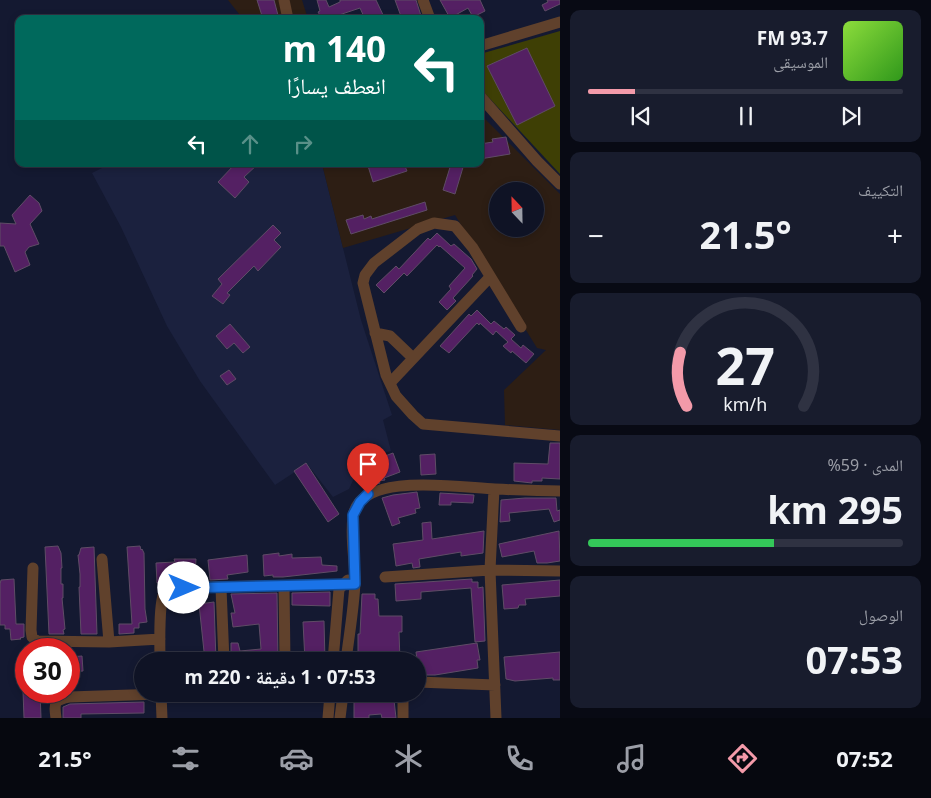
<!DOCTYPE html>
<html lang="ar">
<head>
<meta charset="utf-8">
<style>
	body { margin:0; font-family:"Noto Sans","Noto Naskh Arabic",sans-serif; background:#181c2d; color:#f1f3f6; direction:rtl; height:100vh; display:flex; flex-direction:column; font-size:19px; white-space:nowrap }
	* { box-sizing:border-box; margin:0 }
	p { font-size:16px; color:#9b9ea7 }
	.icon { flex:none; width:28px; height:28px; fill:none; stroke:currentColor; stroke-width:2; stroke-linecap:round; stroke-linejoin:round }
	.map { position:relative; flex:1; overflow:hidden; direction:ltr }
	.sheet { display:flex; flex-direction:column; gap:10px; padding:10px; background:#080a14; width:371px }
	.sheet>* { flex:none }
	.hud { position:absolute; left:15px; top:15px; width:469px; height:152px; border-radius:10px; box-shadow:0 2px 8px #0003,0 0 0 1px #2f3242; direction:rtl; background:#00695c; color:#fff; overflow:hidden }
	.needle { width:32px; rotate:338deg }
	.tools { position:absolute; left:489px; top:182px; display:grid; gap:10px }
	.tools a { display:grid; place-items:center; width:55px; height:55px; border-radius:50%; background:#0f1325; box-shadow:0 2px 8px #0003,0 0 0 1px #2f3242; font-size:25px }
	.speed { position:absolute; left:15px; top:638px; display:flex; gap:10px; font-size:25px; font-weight:700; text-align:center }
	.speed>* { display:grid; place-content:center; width:65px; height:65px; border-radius:50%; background:#0f1325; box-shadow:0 2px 8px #0003,0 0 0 1px #2f3242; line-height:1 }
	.speed .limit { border:8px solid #d22; background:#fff; color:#111 }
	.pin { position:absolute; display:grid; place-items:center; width:42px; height:42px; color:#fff; margin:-51px -21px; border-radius:50% 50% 50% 0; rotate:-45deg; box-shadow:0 0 5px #0007 }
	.pin .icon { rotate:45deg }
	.me { position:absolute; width:55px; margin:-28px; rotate:90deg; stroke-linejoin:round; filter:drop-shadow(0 0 4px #0008) }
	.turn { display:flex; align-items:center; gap:18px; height:105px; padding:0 15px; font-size:22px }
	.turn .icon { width:65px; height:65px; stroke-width:2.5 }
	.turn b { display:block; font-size:35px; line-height:42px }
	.lanes { display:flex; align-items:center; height:48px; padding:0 15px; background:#0003; justify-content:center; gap:25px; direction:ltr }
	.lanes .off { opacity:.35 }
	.big { font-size:38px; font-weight:700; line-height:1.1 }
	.sheet .card { flex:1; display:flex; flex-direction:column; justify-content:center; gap:8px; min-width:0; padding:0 18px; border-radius:10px; background:#181c2d }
	.sheet .dial { align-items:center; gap:0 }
	.dial svg { height:130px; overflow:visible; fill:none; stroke:#2f3242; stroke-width:7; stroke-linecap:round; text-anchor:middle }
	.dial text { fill:#f1f3f6; stroke:none }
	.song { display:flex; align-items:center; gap:15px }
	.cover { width:60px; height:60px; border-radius:8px; background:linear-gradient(135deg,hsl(90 70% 55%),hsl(110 70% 35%)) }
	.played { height:5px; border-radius:2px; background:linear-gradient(90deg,#f39aa9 15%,#2f3242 15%) }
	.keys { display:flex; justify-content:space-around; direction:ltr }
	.heat { display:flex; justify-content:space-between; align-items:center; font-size:28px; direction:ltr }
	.charge { height:8px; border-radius:4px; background:linear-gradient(90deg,#34c759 59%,#2f3242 0) }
	.trip { position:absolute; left:134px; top:652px; width:292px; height:50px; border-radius:25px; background:#0f1325; box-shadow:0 2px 8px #0003,0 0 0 1px #2f3242; font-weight:700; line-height:50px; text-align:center; direction:rtl }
	.tab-bar { display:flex; height:80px; justify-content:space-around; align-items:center; background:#06080f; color:#9b9ea7 }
	.tab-bar .icon { width:35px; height:35px }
	.tab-bar .selected { color:#f39aa9 }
	.tab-bar b { font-size:22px; color:#f1f3f6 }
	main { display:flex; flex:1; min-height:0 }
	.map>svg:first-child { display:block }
</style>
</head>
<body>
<main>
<section class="sheet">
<div class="card">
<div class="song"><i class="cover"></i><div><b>93.7 FM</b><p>الموسيقى</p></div></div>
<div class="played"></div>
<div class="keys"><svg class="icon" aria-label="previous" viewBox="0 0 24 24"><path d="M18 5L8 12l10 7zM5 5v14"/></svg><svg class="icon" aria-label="pause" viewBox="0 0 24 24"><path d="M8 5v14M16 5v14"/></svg><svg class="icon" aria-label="next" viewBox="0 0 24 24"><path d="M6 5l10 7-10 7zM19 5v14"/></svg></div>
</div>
<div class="card"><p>التكييف</p>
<div class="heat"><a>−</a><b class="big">21.5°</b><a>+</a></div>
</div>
<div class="card dial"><svg viewBox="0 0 100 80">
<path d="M14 69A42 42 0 1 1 86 69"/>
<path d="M14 69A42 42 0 0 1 10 36" stroke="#f39aa9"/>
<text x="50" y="56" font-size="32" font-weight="700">27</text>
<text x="50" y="72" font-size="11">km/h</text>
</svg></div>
<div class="card"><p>المدى · 59%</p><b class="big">295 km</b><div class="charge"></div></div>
<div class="card"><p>الوصول</p><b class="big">07:53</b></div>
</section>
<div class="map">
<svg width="560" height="718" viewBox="0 0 560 718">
	<rect width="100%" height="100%" fill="#141931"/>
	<path fill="#1b213e" d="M 110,164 L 322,164 L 361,320 L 392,415 L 383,420 L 391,451 L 363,459 L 349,489 L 333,497 L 307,464 L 275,485 L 200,381 L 167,326 L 121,227 L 92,173 Z"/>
	<path fill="#2d1e14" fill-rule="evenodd" d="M 228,0 L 302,0 L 308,19 L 243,19 Z
		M 480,114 L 560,194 L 560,430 L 505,425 L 504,390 L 546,350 L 537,348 L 455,215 L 343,248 L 322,164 L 480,164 ZM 498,191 L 535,191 L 535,229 L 498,229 Z"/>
	<path fill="#3e3f05" d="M 560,31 L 560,174 L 480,88 L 480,54 Z"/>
	<path fill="#542063" stroke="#5f4c66" d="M 257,0 L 274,0 L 279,19 L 263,19 Z
		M 317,0 L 326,0 L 329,7 L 340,2 L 340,0 L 376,0 L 385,19 L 365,19 L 360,8 L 339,15 L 341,19 L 322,19 L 318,12 L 320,11 Z
		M 395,0 L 416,0 L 422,19 L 402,19 Z
		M 440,0 L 480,0 L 485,11 L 473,17 L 468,8 L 450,18 Z
		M 547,0 L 560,0 L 560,4 L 545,11 L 542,5 L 548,2 Z
		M 527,48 L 555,106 L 517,125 L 487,66 Z
		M 506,137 L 510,154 L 480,159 L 480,144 L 493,142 L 492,139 Z
		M 235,164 L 258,164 L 244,177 L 249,182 L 235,198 L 218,182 Z
		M 374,164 L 404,164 L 407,171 L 373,182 L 368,166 Z
		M 451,164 L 464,164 L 455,194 L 443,190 Z
		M 30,195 L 39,203 L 42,211 L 30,224 L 39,244 L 29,247 L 25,252 L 30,265 L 15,272 L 4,246 L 0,246 L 0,223 L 16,224 L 12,215 Z
		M 425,202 L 427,210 L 351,234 L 346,220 L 363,215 L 364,219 L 371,216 L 372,219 Z
		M 273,225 L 281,233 L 274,240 L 281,247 L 258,271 L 254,266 L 227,293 L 230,295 L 223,304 L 212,296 L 222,284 L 218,279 Z
		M 437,233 L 451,246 L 454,244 L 471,259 L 477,269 L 472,275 L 473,276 L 453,298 L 456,301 L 447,310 L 439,302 L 451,289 L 449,286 L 465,268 L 440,246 L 439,247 L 437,245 L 407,276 L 404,273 L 384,293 L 376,285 L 396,266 L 399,269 L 428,238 L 430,240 Z
		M 477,310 L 491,324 L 494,321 L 504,329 L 506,327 L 515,335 L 511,339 L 521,348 L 523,345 L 534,354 L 526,363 L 512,351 L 511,353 L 503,346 L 508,342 L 496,331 L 493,335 L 480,323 L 479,325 L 477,323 L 449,353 L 440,346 L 469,314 L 471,316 Z
		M 230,324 L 250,347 L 243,353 L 234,343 L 227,349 L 216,336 Z
		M 229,370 L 236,379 L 227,385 L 220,376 Z
		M 550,443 L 560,443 L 560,479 L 542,478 L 542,481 L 532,481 L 532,483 L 514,481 L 514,463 L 548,464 Z
		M 384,453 L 385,456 L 393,453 L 400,472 L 384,478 L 385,480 L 379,481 L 380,483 L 368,487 L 363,472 L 373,469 L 371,462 L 380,459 L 378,455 Z
		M 435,454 L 436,474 L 421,475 L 420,455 Z
		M 306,463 L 339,514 L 328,522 L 294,471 Z
		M 417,492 L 420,508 L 415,509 L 416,513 L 398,518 L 400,523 L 392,526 L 382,498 L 393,495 Z
		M 440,493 L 474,495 L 473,503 L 451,502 L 451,505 L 439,505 Z
		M 525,498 L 556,498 L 557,511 L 560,510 L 560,520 L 554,522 L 549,509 L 509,513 L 510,521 L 500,522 L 501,500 Z
		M 431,522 L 432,539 L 484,531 L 483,553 L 461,556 L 461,552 L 419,559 L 420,567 L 413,568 L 412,563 L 396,566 L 393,544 L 423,540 L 422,523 Z
		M 559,531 L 560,561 L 547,563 L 537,563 L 534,551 L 502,557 L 499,544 Z
		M 58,546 L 61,553 L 62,568 L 61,568 L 61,584 L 63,584 L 63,598 L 62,598 L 65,629 L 63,630 L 64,634 L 49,634 L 45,547 Z
		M 140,546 L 141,550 L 142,549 L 144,553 L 145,609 L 147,622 L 139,623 L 139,628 L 134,628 L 134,633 L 119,634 L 119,624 L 132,624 L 127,547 Z
		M 94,547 L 97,634 L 81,634 L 79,587 L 80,587 L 80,574 L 78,555 L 79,555 L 81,548 Z
		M 279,553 L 279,556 L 292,554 L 292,558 L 321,557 L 322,565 L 337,566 L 337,571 L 283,577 L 273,577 L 273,575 L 264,576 L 263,555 Z
		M 247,555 L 248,572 L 227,575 L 228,579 L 210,580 L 208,560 Z
		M 174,559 L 196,559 L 195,576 L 176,576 L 176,580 L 157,583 L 156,563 L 175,562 Z
		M 14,579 L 16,624 L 24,624 L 24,637 L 20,638 L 21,639 L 11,640 L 10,629 L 5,629 L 5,625 L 0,625 L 0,584 L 1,580 Z
		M 472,579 L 472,582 L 478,582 L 478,588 L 483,587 L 485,641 L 475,642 L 471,588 L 421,592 L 421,599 L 396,601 L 395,584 Z
		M 560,580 L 560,596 L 525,599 L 526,605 L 519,605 L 518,608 L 504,609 L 502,585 Z
		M 330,592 L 330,606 L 292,605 L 292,593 Z
		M 277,593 L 278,661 L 231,661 L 231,643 L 238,643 L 240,651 L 261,649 L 259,624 L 233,627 L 231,613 L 235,613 L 231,594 Z
		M 362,594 L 375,594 L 375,599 L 378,599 L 379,616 L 402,616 L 402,632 L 399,632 L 400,661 L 358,661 L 358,634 L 360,634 Z
		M 214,602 L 216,661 L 205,661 L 199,604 Z
		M 324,621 L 325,661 L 305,661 L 303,622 Z
		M 477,643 L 480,660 L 477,660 L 478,668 L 435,675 L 419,675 L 416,652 Z
		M 560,652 L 560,680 L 553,680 L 553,678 L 515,681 L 506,679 L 504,657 Z
		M 82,656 L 83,671 L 69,672 L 69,657 Z
		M 23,691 L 40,691 L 41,718 L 24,718 Z
		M 372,694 L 384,694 L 385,701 L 394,700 L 396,718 L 382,718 L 381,714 L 369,715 L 369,718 L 354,718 L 354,699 L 373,700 Z
		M 144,702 L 144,713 L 81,714 L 81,718 L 63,718 L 63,707 L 70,704 Z"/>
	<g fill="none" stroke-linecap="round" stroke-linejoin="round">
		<path stroke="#60412c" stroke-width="11" d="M 284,0 L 288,19
			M 423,0 L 430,19
			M 480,46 L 560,22
			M 480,96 L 537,161 L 560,184
			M 521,327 L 473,248 L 455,226 L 434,223 L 418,229 L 374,263 L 365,275 L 363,283 L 386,375 L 396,396 L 413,415 L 423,424 L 560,436
			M 375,333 L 390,336 L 413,358
			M 390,383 L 490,277
			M 494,489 L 490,570 L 496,718
			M 102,559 L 109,642
			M 33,568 L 31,630 L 32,637 L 37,641 L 109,642 L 160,639
			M 385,577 L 490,570 L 560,571
			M 284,586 L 285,661
			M 221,588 L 224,661
			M 160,661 C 160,647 158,598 166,588 L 355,584
			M 333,661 L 339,589 L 348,580
			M 346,661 C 349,635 354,608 355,582 C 355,561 350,537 353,517 C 358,470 463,488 495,489 C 516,490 538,491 560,491
			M 418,682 L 495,685
			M 161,694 L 162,718
			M 56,718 C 54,703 54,700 69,697 L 161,694
			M 328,718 L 330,694
			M 340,718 L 343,694
			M 403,718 L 403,694"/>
	</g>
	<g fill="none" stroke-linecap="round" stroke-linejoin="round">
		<g stroke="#114b97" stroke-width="12">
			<path id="route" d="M 184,588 L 355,584 L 353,515 L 360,502 L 368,494"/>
		</g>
		<use href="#route" stroke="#1a73e8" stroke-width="9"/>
	</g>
</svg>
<div class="tools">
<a><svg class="needle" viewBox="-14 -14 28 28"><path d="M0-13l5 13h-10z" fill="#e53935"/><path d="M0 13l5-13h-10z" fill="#9b9ea7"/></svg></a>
</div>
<div class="speed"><div class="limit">30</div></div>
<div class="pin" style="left:368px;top:494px;background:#d93025"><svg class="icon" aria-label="arrive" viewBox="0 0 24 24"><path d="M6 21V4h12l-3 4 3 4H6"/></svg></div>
<svg class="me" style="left:184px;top:588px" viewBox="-20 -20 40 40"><circle r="19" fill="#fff"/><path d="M0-13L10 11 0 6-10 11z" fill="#1a73e8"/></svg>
<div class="trip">07:53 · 1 دقيقة · 220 m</div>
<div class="hud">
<div class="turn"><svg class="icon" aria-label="left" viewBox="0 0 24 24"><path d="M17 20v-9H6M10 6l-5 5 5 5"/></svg><div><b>140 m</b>انعطف يسارًا</div></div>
<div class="lanes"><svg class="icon" aria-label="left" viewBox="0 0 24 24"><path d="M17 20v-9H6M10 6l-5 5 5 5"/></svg><svg class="icon off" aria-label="ahead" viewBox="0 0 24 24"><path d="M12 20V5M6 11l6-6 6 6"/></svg><svg class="icon off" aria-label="right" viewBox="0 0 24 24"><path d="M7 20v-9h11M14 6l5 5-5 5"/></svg></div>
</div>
</div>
</main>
<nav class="tab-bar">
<b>07:52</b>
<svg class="icon selected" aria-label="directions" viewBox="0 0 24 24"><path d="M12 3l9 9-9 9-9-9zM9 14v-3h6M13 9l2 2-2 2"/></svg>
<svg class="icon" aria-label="music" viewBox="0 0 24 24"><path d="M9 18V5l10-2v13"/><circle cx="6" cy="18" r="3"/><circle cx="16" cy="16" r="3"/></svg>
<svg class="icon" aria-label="phone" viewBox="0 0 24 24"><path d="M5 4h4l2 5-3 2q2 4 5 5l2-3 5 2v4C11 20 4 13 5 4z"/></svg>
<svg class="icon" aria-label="climate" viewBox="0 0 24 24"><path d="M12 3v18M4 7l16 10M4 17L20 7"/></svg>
<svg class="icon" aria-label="car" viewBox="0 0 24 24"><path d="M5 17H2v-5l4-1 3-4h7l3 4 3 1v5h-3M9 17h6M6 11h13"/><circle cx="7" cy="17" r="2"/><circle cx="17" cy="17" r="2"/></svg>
<svg class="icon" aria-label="filters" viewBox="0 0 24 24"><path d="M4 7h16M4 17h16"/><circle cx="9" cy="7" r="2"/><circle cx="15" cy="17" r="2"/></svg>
<b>21.5°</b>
</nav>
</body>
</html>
